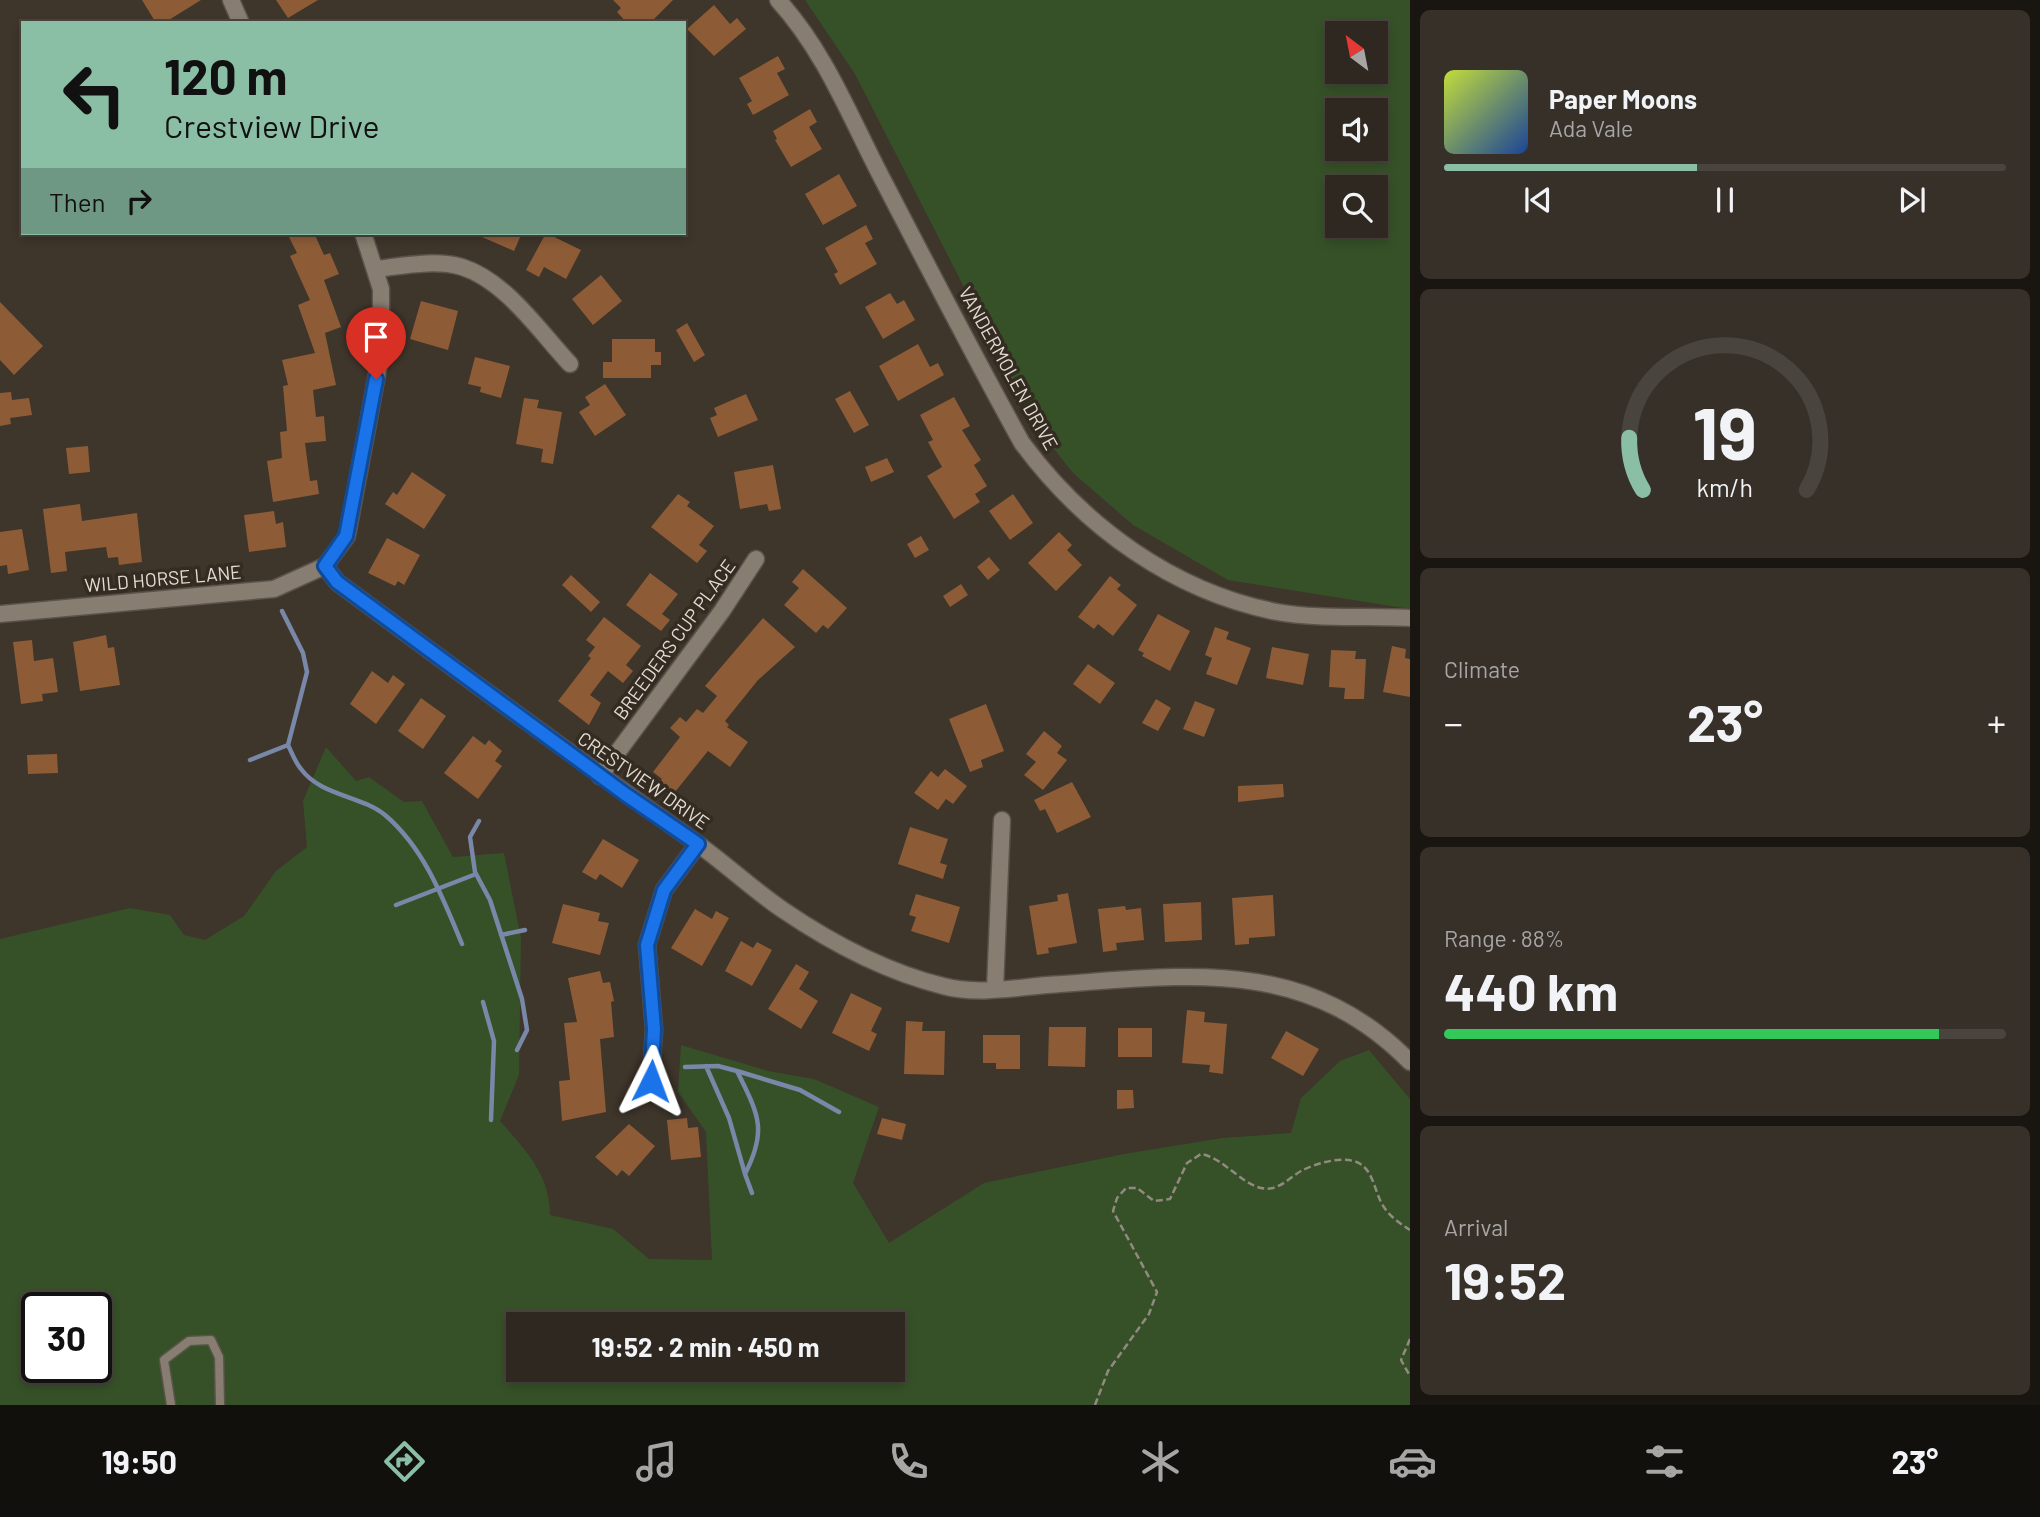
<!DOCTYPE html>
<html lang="en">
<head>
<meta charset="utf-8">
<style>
	body { margin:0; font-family:Barlow,sans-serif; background:#363029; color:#f1f3f6; height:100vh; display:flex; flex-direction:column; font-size:26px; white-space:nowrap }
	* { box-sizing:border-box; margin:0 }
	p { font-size:23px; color:#a7a6a5 }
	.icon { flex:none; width:38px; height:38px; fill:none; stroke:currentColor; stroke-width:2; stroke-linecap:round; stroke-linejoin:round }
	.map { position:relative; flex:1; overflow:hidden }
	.panel { display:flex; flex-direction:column; gap:10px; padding:10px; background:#191612; width:630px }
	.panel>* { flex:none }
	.guide { position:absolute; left:21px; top:21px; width:665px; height:214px; border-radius:0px; box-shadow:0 4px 10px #0003,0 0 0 2px #49443e; background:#8abfa5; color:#111; overflow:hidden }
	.needle { width:46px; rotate:328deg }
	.buttons { position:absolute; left:1325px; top:21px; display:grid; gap:14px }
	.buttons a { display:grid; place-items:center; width:63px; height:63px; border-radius:0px; background:#2e2820; box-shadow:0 4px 10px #0003,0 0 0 2px #49443e; font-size:35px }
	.speed { position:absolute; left:21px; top:1292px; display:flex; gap:14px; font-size:35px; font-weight:700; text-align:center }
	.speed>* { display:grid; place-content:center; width:91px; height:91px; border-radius:50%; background:#2e2820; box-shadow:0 4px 10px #0003,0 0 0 2px #49443e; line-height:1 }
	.speed .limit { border:4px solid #111; border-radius:10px; background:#fff; color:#111 }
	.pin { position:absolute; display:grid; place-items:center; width:60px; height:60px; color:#fff; margin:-72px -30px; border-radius:50% 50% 50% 0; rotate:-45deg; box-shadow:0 0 7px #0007 }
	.pin .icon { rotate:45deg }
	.me { position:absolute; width:77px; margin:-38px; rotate:3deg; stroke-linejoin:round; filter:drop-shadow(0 0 5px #0008) }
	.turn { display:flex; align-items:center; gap:24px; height:147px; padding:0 28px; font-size:32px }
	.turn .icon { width:91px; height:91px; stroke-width:2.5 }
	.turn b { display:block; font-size:49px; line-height:60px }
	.then { display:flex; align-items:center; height:66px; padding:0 28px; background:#0003; gap:14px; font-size:26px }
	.big { font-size:52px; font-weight:700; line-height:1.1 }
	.panel .card { flex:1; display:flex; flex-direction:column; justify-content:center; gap:10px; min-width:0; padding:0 24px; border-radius:10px; background:#363029 }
	.panel .dial { align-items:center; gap:0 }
	.dial svg { height:182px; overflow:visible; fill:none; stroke:#49443e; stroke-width:7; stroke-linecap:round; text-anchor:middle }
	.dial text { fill:#f1f3f6; stroke:none }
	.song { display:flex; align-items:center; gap:21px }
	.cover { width:84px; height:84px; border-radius:10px; background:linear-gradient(135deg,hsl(70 70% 55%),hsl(220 70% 35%)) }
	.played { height:7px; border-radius:4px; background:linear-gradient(90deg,#8abfa5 45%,#49443e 45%) }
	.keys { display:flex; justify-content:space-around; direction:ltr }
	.heat { display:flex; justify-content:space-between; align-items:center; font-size:38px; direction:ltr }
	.charge { height:10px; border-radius:5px; background:linear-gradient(90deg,#34c759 88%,#49443e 0) }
	.trip { position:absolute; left:506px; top:1312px; width:399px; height:70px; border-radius:0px; background:#2e2820; box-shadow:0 4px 10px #0003,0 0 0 2px #49443e; font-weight:700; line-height:70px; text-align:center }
	.menu { display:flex; height:112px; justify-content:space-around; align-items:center; background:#12100d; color:#a7a6a5 }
	.menu .icon { width:49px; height:49px }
	.menu .on { color:#8abfa5 }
	.menu b { font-size:32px; color:#f1f3f6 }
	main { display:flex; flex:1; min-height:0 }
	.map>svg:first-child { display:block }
</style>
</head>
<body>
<main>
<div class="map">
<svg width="1410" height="1405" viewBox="0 0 1410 1405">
	<rect width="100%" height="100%" fill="#3e352b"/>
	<path fill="#365128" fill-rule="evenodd" d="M 805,0 L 1410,0 L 1410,609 L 1228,580 L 1133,525 L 1072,472 L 1032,420 L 855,74 ZM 1337,33 L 1376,33 L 1376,72 L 1337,72 ZM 1337,110 L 1376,110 L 1376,149 L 1337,149 ZM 1337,187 L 1376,187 L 1376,226 L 1337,226 Z
		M 326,747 L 356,781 L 369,777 L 404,802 L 422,801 L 453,857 L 504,853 L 521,938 L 519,1075 L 500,1121 C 526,1150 550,1175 550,1215 L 613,1229 L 649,1259 L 712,1260 L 706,1132 L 678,1092 L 681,1045 L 768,1071 L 814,1079 L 879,1107 L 853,1183 L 889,1243 L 984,1183 L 1124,1154 L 1222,1138 L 1291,1133 L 1301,1098 L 1340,1061 L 1369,1050 L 1410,1099 L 1410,1405 L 0,1405 L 0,939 L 130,908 L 170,915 L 184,935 L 205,940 L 244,916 L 276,871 L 307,847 L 303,801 ZM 37,1307 L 96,1307 L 96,1367 L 37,1367 ZM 518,1325 L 892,1325 L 892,1370 L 518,1370 Z"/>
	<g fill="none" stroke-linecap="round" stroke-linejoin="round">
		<path stroke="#7988a8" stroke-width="4.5" d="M 282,611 L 303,653 L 307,672 L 288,745 C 292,753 295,762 301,769 C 321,796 360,795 385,815 C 424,848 443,898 462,944
			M 250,760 L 288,745
			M 479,821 L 470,837 L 475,872 L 490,900 L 522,999 L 527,1030 L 517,1050
			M 396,905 L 476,874
			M 501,935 L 525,930
			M 483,1002 L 494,1041 L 491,1120
			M 706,1066 L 729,1118 L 745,1174
			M 685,1067 L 718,1066 L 737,1071 C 758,1114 768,1129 745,1174 L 752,1193
			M 737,1071 L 800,1090 L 839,1112"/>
	</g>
	<path fill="#8d5c37" d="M 142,0 L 201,0 L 164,23 L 156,23 Z
		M 276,0 L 318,0 L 288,18 Z
		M 613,0 L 673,0 L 650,23 L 627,23 L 617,12 L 621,8 Z
		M 714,5 L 730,24 L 737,18 L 746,29 L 714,56 L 687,29 Z
		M 778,56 L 785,69 L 777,73 L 789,95 L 753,115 L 747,104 L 752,101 L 739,78 Z
		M 810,109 L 817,122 L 809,127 L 822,149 L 791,167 L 775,140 L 777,139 L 773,131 Z
		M 839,174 L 857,206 L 823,225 L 805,194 Z
		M 866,225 L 873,239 L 865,243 L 877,264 L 840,285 L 834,274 L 838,272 L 825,248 Z
		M 287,233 L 314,233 L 324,255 L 330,253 L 339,274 L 324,280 L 341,327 L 325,333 L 336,385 L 313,390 L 316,417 L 324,416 L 326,441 L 305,443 L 310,481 L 317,480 L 319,494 L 273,502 L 267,461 L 282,458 L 280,432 L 287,431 L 283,386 L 288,385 L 282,360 L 315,353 L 298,305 L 310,300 L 290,256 L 297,253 Z
		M 473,233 L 522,233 L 514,251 Z
		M 546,233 L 581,250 L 566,279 L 544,267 L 539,277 L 526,270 Z
		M 601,275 L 622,301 L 593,325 L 572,299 Z
		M 890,293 L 897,304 L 904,300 L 915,320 L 883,339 L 865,307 Z
		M 421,301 L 458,311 L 448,350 L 410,339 Z
		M 0,302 L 43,346 L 14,375 L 0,360 Z
		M 687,323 L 705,355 L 694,362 L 676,330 Z
		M 612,339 L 655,339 L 655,352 L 661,352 L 661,365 L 651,365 L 651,378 L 603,378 L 603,362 L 612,362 Z
		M 918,344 L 930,367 L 938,363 L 944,375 L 898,401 L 879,366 Z
		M 475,357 L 510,366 L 501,398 L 480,392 L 481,387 L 468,384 Z
		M 605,384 L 626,415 L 595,436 L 579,412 L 590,405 L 585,397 Z
		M 850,391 L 869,425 L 854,433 L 835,399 Z
		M 11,392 L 12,400 L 29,398 L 32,415 L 10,418 L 11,424 L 0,426 L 0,393 Z
		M 746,394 L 758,420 L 718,437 L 710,418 L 717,415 L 714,408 Z
		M 954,397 L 970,426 L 962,430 L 981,460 L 974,465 L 987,486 L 975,494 L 980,502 L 954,519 L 927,476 L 942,467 L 928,442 L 933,440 L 920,415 Z
		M 524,398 L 539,400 L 537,408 L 562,412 L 553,464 L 541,462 L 543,449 L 516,444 Z
		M 88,446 L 90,472 L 69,474 L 66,448 Z
		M 887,458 L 894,472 L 871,482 L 865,467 Z
		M 773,465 L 781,509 L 769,511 L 767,504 L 740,509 L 734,472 Z
		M 412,472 L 446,495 L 424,529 L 385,504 L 393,492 L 397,495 Z
		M 678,494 L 690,502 L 687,506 L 714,526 L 699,545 L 707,551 L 697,563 L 651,527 Z
		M 1013,494 L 1033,523 L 1010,540 L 989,511 Z
		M 80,504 L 82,521 L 137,513 L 142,562 L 119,565 L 118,557 L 108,558 L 106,547 L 65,552 L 67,571 L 51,573 L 43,509 Z
		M 274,511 L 276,524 L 283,522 L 286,547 L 249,552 L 244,515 Z
		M 22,529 L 29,570 L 8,574 L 7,565 L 0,566 L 0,532 Z
		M 1059,532 L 1072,545 L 1067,550 L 1082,565 L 1056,591 L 1028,563 Z
		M 921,536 L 929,550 L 915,558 L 907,544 Z
		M 387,538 L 420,555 L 404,585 L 398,581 L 395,586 L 368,573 Z
		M 989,557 L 1000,570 L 988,580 L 977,567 Z
		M 803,569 L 847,608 L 828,629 L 823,625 L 816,633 L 784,605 L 799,588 L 792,582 Z
		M 650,573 L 678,594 L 662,614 L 670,620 L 661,631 L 626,605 Z
		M 571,575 L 600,602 L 591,612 L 562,585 Z
		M 1110,576 L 1121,585 L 1117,589 L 1137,605 L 1113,636 L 1098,624 L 1094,629 L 1078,617 Z
		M 961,584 L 968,595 L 950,607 L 943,596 Z
		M 1158,614 L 1190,631 L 1170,671 L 1142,656 L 1144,653 L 1138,650 Z
		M 604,617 L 641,646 L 626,665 L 633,671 L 623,683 L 608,671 L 590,695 L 601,703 L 589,725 L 558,701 L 591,658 L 588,656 L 595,647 L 586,640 Z
		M 763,618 L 795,647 L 758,680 L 725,721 L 729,725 L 727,727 L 748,742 L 730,767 L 708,751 L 671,797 L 656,786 L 662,779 L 653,772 L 680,737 L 670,728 L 680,717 L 686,722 L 697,709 L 703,713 L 717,696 L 705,686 Z
		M 1215,627 L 1229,632 L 1226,639 L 1251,648 L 1237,685 L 1206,674 L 1212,658 L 1205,655 Z
		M 106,635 L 108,648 L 114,647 L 120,685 L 80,691 L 73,642 Z
		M 32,640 L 34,661 L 53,658 L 58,692 L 42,694 L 43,701 L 21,704 L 13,642 Z
		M 1392,646 L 1406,649 L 1405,658 L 1410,659 L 1410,697 L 1383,692 Z
		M 1272,647 L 1309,654 L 1303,685 L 1266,678 Z
		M 1331,650 L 1356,651 L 1355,659 L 1366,659 L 1364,699 L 1344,699 L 1345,688 L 1329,687 Z
		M 1088,664 L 1115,683 L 1100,704 L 1073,684 Z
		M 372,671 L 388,683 L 393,675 L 405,684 L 376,724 L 350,704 Z
		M 421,698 L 446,716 L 423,749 L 398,731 Z
		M 1156,699 L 1171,708 L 1158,731 L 1142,723 Z
		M 1195,701 L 1215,709 L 1204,737 L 1183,729 Z
		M 986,704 L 1004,751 L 981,760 L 983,767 L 970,772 L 949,719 Z
		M 1044,731 L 1062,746 L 1057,753 L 1067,760 L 1043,790 L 1024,775 L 1036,762 L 1026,754 Z
		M 473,736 L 485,745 L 489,740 L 502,751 L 495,761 L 502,766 L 478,799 L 444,773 Z
		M 57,754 L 58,773 L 28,774 L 27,755 Z
		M 945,769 L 967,786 L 953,804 L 946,799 L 938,810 L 914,793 L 931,771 L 938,777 Z
		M 1072,782 L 1091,817 L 1057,833 L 1045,809 L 1040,811 L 1034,800 Z
		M 1283,784 L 1284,797 L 1238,802 L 1238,786 Z
		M 910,827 L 948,839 L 940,863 L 947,865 L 943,879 L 898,864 Z
		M 603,839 L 639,860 L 622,888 L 600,874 L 596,880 L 582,872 Z
		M 1068,893 L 1077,943 L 1048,948 L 1049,953 L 1037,955 L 1029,906 L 1058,901 L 1057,895 Z
		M 916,894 L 960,907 L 949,943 L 911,931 L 916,917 L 909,915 Z
		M 1273,895 L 1275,936 L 1249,938 L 1249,944 L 1235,945 L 1232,898 Z
		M 1201,902 L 1202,940 L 1165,942 L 1163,904 Z
		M 563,904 L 600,913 L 598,921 L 609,923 L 600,955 L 552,943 Z
		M 1125,906 L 1126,910 L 1141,908 L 1144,940 L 1116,943 L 1117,950 L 1103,952 L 1098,909 Z
		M 695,909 L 712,919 L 716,911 L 729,918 L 702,966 L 671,948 Z
		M 741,941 L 753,948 L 757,942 L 772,950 L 752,986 L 725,971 Z
		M 796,964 L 809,972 L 799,989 L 818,1001 L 801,1029 L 768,1009 Z
		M 600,971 L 603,983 L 610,982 L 614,1001 L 611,1002 L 614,1037 L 600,1039 L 606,1112 L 562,1121 L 559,1081 L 570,1080 L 564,1023 L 577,1022 L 568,978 Z
		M 851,993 L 882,1008 L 871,1031 L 877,1034 L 869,1051 L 832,1033 Z
		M 1187,1010 L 1205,1012 L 1204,1022 L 1227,1024 L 1223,1074 L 1209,1072 L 1210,1065 L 1182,1063 Z
		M 906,1021 L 923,1022 L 922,1031 L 945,1031 L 944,1075 L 904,1074 Z
		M 1049,1027 L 1086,1027 L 1085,1067 L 1048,1066 Z
		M 1118,1028 L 1152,1028 L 1152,1057 L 1118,1057 Z
		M 1286,1031 L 1319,1049 L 1303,1076 L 1271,1058 Z
		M 983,1035 L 1020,1035 L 1020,1069 L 996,1069 L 996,1063 L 983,1063 Z
		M 1117,1090 L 1133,1090 L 1134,1108 L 1117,1109 Z
		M 687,1118 L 688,1128 L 698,1127 L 701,1157 L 671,1160 L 667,1120 Z
		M 882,1118 L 906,1124 L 902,1140 L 877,1134 Z
		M 629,1124 L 655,1146 L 629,1176 L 622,1170 L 617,1176 L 595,1157 Z"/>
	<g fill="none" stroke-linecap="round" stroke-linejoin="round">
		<g stroke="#5a534a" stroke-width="11">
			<path id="service" d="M 171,1405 L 164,1360 L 189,1341 L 211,1340 L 219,1357 L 220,1405"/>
		</g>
		<g stroke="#5a534a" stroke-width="19">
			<path id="minor" d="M 231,0 L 241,23
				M 778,0 C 827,54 851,120 885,184 C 930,271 975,358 1022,443 C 1084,527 1174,592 1277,612 C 1314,619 1371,616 1410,618
				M 363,233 L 381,289 L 381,353 L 347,536 L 325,566 L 337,582 C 456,670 574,757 695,842 C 725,863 752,889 783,910 C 830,942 887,972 943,986 C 975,995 1014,988 1047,985 C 1182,976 1304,954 1410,1062
				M 375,269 C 402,266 435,259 462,267 C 506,281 540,332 570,364
				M 0,614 L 274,589 L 325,566
				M 600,776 L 722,611 L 756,559
				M 995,989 L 1002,820
				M 651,1081 L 654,1029 L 647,945 L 664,890 L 698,844"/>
		</g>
		<path stroke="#918a82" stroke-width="2.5" stroke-dasharray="7 3.5" stroke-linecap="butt" d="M 1410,1339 L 1401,1360 L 1410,1376
			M 1095,1405 L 1108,1371 L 1149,1314 L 1157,1292 L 1113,1211 L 1117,1198 L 1126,1188 L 1137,1188 L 1154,1201 L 1170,1199 L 1187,1163 L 1201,1154 C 1227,1158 1247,1194 1273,1188 C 1284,1185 1292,1176 1301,1171 C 1316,1163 1349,1153 1363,1166 C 1372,1173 1375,1189 1380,1200 C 1386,1214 1398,1222 1410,1230"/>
		<use href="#service" stroke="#877d71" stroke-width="8"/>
		<use href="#minor" stroke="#877d71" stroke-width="16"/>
	</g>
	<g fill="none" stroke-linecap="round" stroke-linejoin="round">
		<g stroke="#114b97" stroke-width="18">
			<path id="route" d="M 376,379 L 346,536 L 325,566 L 337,582 L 625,794 L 698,844 L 664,890 L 647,945 L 654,1029 L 651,1081"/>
		</g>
		<use href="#route" stroke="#1a73e8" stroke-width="12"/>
	</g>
	<g text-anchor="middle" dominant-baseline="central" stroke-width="7" stroke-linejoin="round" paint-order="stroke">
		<g font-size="19" fill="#e3ddd7" stroke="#342b21">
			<text transform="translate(1009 368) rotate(61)">VANDERMOLEN DRIVE</text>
			<text transform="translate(163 578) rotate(-5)">WILD HORSE LANE</text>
			<text transform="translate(674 639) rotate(-54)">BREEDERS CUP PLACE</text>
			<text transform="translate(644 780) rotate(35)">CRESTVIEW DRIVE</text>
		</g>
	</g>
</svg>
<div class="buttons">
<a><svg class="needle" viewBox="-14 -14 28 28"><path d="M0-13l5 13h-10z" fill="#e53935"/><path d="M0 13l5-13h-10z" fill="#a7a6a5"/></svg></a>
<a><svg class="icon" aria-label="sound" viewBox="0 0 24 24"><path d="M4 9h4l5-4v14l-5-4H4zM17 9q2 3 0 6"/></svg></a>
<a><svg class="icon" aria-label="search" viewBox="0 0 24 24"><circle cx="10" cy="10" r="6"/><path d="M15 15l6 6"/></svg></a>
</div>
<div class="speed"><div class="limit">30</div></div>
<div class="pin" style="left:376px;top:379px;background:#d93025"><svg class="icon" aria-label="arrive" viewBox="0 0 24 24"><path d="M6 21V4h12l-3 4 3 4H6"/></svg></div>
<svg class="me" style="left:651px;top:1081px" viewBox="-20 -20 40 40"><path d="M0-17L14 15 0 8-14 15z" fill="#1a73e8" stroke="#fff" stroke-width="4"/></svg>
<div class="trip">19:52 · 2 min · 450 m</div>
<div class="guide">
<div class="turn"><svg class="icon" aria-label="left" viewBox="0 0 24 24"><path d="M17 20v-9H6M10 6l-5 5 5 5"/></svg><div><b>120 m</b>Crestview Drive</div></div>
<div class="then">Then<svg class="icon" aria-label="right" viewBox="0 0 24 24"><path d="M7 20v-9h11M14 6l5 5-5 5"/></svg></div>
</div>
</div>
<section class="panel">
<div class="card">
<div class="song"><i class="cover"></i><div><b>Paper Moons</b><p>Ada Vale</p></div></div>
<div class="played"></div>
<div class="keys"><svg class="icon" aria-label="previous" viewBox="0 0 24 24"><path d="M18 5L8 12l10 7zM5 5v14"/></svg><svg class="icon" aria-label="pause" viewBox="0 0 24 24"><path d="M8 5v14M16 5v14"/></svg><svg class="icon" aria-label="next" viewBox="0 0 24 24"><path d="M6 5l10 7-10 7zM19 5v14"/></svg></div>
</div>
<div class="card dial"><svg viewBox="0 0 100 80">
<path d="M14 69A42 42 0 1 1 86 69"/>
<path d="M14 69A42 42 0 0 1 8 46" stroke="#8abfa5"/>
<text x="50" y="56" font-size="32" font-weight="700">19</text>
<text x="50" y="72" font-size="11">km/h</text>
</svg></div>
<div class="card"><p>Climate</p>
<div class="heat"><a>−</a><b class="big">23°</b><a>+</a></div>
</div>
<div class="card"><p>Range · 88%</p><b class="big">440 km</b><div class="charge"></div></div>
<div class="card"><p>Arrival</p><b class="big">19:52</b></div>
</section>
</main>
<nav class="menu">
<b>19:50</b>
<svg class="icon on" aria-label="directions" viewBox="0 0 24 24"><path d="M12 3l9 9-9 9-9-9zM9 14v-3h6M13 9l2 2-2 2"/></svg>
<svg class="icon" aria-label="music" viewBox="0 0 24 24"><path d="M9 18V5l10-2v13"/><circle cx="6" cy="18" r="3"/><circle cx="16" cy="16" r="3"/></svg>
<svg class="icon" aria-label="phone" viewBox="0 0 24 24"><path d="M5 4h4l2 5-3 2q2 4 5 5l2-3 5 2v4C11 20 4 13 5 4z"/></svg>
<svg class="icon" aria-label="climate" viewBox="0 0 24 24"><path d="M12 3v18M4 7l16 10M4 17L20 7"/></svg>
<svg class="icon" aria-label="car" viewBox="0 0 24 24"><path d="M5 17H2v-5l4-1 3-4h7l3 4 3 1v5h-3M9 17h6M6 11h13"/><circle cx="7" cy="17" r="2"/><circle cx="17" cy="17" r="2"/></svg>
<svg class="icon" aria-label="filters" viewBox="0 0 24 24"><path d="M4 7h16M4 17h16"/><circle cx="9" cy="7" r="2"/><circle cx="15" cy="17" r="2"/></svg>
<b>23°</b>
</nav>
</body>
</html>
